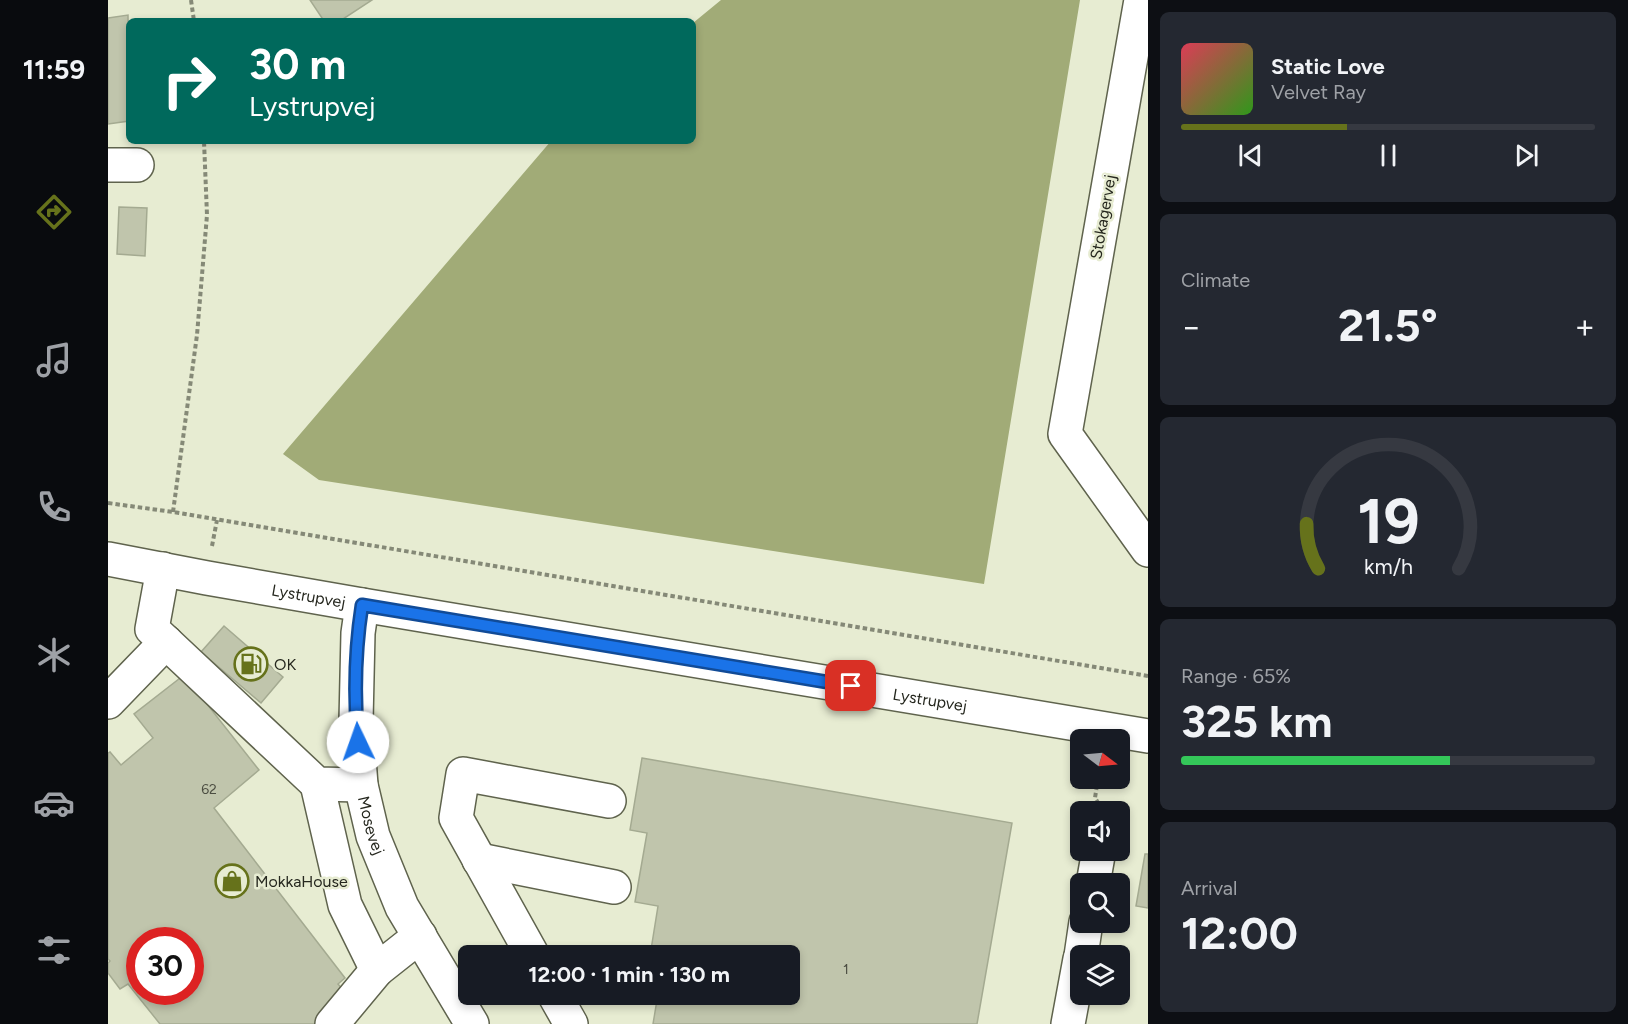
<!DOCTYPE html>
<html lang="en">
<head>
<meta charset="utf-8">
<style>
	body { margin:0; font-family:Figtree,sans-serif; background:#242831; color:#f1f3f6; height:100vh; display:flex; flex-direction:column; font-size:22px; white-space:nowrap }
	* { box-sizing:border-box; margin:0 }
	p { font-size:20px; color:#9ea1a6 }
	.icon { flex:none; width:33px; height:33px; fill:none; stroke:currentColor; stroke-width:2; stroke-linecap:round; stroke-linejoin:round }
	.map { position:relative; flex:1; overflow:hidden }
	.side { display:flex; flex-direction:column; gap:12px; padding:12px; background:#0d0f14; width:480px }
	.side>* { flex:none }
	.top-card { position:absolute; left:18px; top:18px; width:570px; height:126px; border-radius:9px; box-shadow:0 3px 9px #0003; background:#00695c; color:#fff; overflow:hidden }
	.needle { width:39px; rotate:106deg }
	.fabs { position:absolute; left:962px; top:729px; display:grid; gap:12px }
	.fabs a { display:grid; place-items:center; width:60px; height:60px; border-radius:9px; background:#171b24; box-shadow:0 3px 9px #0003; font-size:30px }
	.speed { position:absolute; left:18px; top:927px; display:flex; gap:12px; font-size:30px; font-weight:700; text-align:center }
	.speed>* { display:grid; place-content:center; width:78px; height:78px; border-radius:50%; background:#171b24; box-shadow:0 3px 9px #0003; line-height:1 }
	.speed .limit { border:9px solid #d22; background:#fff; color:#111 }
	.pin { position:absolute; display:grid; place-items:center; width:51px; height:51px; color:#fff; margin:-26px; border-radius:12px; box-shadow:0 3px 9px #0006 }
	.me { position:absolute; width:66px; margin:-33px; rotate:357deg; stroke-linejoin:round; filter:drop-shadow(0 0 4px #0008) }
	.turn { display:flex; align-items:center; gap:21px; height:126px; padding:0 24px; font-size:27px }
	.turn .icon { width:78px; height:78px; stroke-width:2.5 }
	.turn b { display:block; font-size:42px; line-height:51px }
	.big { font-size:45px; font-weight:700; line-height:1.1 }
	.side .widget { flex:1; display:flex; flex-direction:column; justify-content:center; gap:9px; min-width:0; padding:0 21px; border-radius:9px; background:#242831 }
	.side .dial { align-items:center; gap:0 }
	.dial svg { height:156px; overflow:visible; fill:none; stroke:#363941; stroke-width:7; stroke-linecap:round; text-anchor:middle }
	.dial text { fill:#f1f3f6; stroke:none }
	.song { display:flex; align-items:center; gap:18px }
	.cover { width:72px; height:72px; border-radius:9px; background:linear-gradient(135deg,hsl(350 70% 55%),hsl(110 70% 35%)) }
	.played { height:6px; border-radius:3px; background:linear-gradient(90deg,#66721b 40%,#363941 40%) }
	.keys { display:flex; justify-content:space-around; direction:ltr }
	.heat { display:flex; justify-content:space-between; align-items:center; font-size:33px; direction:ltr }
	.charge { height:9px; border-radius:4px; background:linear-gradient(90deg,#34c759 65%,#363941 0) }
	.trip { position:absolute; left:350px; top:945px; width:342px; height:60px; border-radius:9px; background:#171b24; box-shadow:0 3px 9px #0003; font-weight:700; line-height:60px; text-align:center }
	main { display:flex; flex:1; min-height:0 }
	.tabs { display:flex; flex-direction:column; width:108px; justify-content:space-around; align-items:center; background:#090b0e; color:#9ea1a6 }
	.tabs .icon { width:42px; height:42px }
	.tabs .active { color:#66721b }
	.tabs b { font-size:27px; color:#f1f3f6 }
	.map>svg:first-child { display:block }
</style>
</head>
<body>
<main>
<nav class="tabs">
<b>11:59</b>
<svg class="icon active" aria-label="directions" viewBox="0 0 24 24"><path d="M12 3l9 9-9 9-9-9zM9 14v-3h6M13 9l2 2-2 2"/></svg>
<svg class="icon" aria-label="music" viewBox="0 0 24 24"><path d="M9 18V5l10-2v13"/><circle cx="6" cy="18" r="3"/><circle cx="16" cy="16" r="3"/></svg>
<svg class="icon" aria-label="phone" viewBox="0 0 24 24"><path d="M5 4h4l2 5-3 2q2 4 5 5l2-3 5 2v4C11 20 4 13 5 4z"/></svg>
<svg class="icon" aria-label="climate" viewBox="0 0 24 24"><path d="M12 3v18M4 7l16 10M4 17L20 7"/></svg>
<svg class="icon" aria-label="car" viewBox="0 0 24 24"><path d="M5 17H2v-5l4-1 3-4h7l3 4 3 1v5h-3M9 17h6M6 11h13"/><circle cx="7" cy="17" r="2"/><circle cx="17" cy="17" r="2"/></svg>
<svg class="icon" aria-label="filters" viewBox="0 0 24 24"><path d="M4 7h16M4 17h16"/><circle cx="9" cy="7" r="2"/><circle cx="15" cy="17" r="2"/></svg>
</nav>
<div class="map">
<svg width="1040" height="1024" viewBox="0 0 1040 1024">
	<rect width="100%" height="100%" fill="#e7ecd2"/>
	<path fill="#a1ab77" d="M 613,0 L 972,0 L 876,584 L 211,480 L 175,454 L 443,141 L 585,141 L 585,23 Z"/>
	<path fill="#c0c5ac" stroke="#a4aa91" stroke-width="1.5" fill-rule="evenodd" d="M 202,0 L 264,0 L 232,21 L 216,21 Z
		M 20,15 L 21,121 L 0,124 L 0,18 Z
		M 11,207 L 39,208 L 37,256 L 9,254 Z
		M 116,626 L 175,677 L 153,703 L 93,652 Z
		M 76,675 L 151,770 L 106,808 L 237,978 L 230,984 L 238,993 L 207,1024 L 52,1024 L 20,984 L 12,989 L 0,973 L 0,963 L 2,961 L 0,959 L 0,753 L 2,752 L 13,765 L 45,738 L 26,714 ZM 32,940 L 82,940 L 82,992 L 32,992 Z
		M 534,758 L 904,823 L 869,1024 L 545,1024 L 550,994 L 681,994 L 681,956 L 542,956 L 550,906 L 527,902 L 539,833 L 522,830 Z
		M 1037,854 L 1040,854 L 1040,908 L 1028,906 Z"/>
	<g fill="none" stroke-linecap="round" stroke-linejoin="round">
		<g stroke="#5f634d" stroke-width="36">
			<g id="minor">
				<path d="M 1033,0 L 957,434 L 1040,550"/>
				<path d="M 0,165 L 29,165"/>
				<path id="s1" d="M 0,559 L 99,578 L 254,605 L 1040,736"/>
				<path d="M 55,569 L 44,629 L 209,784 L 253,785"/>
				<path id="s2" d="M 254,605 L 250,633 L 248,721 L 253,785 L 265,836 L 294,907 L 364,1024"/>
				<path d="M 0,702 L 58,642"/>
				<path d="M 209,784 L 237,905 L 269,970"/>
				<path d="M 371,860 L 506,887"/>
				<path d="M 985,884 L 991,850"/>
				<path d="M 425,956 L 348,818 L 355,774 L 501,801"/>
				<path d="M 973,956 L 978,922"/>
				<path d="M 446,994 L 463,1024"/>
				<path d="M 224,1024 L 269,970 L 312,936"/>
				<path d="M 960,1024 L 972,959"/>
			</g>
		</g>
		<path stroke="#858977" stroke-width="4" stroke-dasharray="4.5 3" stroke-linecap="butt" d="M 83,0 L 86,21
			M 0,503 L 65,512 L 1040,676
			M 65,512 L 89,335 L 99,215 L 96,141
			M 104,546 L 109,520
			M 990,778 L 987,798 L 996,812"/>
		<use href="#minor" stroke="#fff" stroke-width="33"/>
	</g>
	<g fill="none" stroke-linecap="round" stroke-linejoin="round">
		<g stroke="#114b97" stroke-width="15">
			<path id="route" d="M 250,742 C 246,697 247,650 254,605 L 743,686"/>
		</g>
		<use href="#route" stroke="#1a73e8" stroke-width="10"/>
	</g>
	<defs>
		<g id="fuel-ring" transform="scale(1.725)"><circle r="9.5" fill="#e7ecd2" stroke="#66721b" stroke-width="1.5"/><path d="M-5.5-6h7V0h2V4h1.3V-2.5L3-4.5l.8-.8L6-3V5H2.5V1h-1V6h-7ZM-4.2-4.7v3.2H.2V-4.7Z" fill="#66721b"/></g>
		<g id="shop-ring" transform="scale(1.725)"><circle r="9.5" fill="#e7ecd2" stroke="#66721b" stroke-width="1.5"/><path d="M-5-2.5h2.3a2.7 3.5 0 0 1 5.4 0H5L5.5 6h-11ZM-1.5-2.5h3a1.5 2.3 0 0 0-3 0Z" fill="#66721b"/></g>
	</defs>
	<g fill-rule="evenodd">
		<use href="#fuel-ring" x="143" y="664"/>
		<use href="#shop-ring" x="124" y="881"/>
	</g>
	<g text-anchor="middle" dominant-baseline="central" stroke-width="5" stroke-linejoin="round" paint-order="stroke">
		<g font-size="14" fill="#4c4e42">
			<text x="101" y="789">62</text>
			<text x="738" y="969">1</text>
		</g>
		<g font-size="16" fill="#25271e" stroke="#e7ecd2">
			<text transform="translate(995 217) rotate(-80)">Stokagervej</text>
			<text stroke="none"><textPath href="#s1" startOffset="204">Lystrupvej</textPath></text>
			<text stroke="none"><textPath href="#s1" startOffset="834">Lystrupvej</textPath></text>
			<text stroke="none"><textPath href="#s2" startOffset="222">Mosevej</textPath></text>
		</g>
		<g font-size="16" fill="#25271e" stroke="#e7ecd2" text-anchor="start">
			<text x="166" y="664">OK</text>
			<text x="147" y="881">MokkaHouse</text>
		</g>
	</g>
</svg>
<div class="fabs">
<a><svg class="needle" viewBox="-14 -14 28 28"><path d="M0-13l5 13h-10z" fill="#e53935"/><path d="M0 13l5-13h-10z" fill="#9ea1a6"/></svg></a>
<a><svg class="icon" aria-label="sound" viewBox="0 0 24 24"><path d="M4 9h4l5-4v14l-5-4H4zM17 9q2 3 0 6"/></svg></a>
<a><svg class="icon" aria-label="search" viewBox="0 0 24 24"><circle cx="10" cy="10" r="6"/><path d="M15 15l6 6"/></svg></a>
<a><svg class="icon" aria-label="layers" viewBox="0 0 24 24"><path d="M12 4l9 5-9 5-9-5zM3 14l9 5 9-5"/></svg></a>
</div>
<div class="speed"><div class="limit">30</div></div>
<div class="pin" style="left:743px;top:686px;background:#d93025"><svg class="icon" aria-label="arrive" viewBox="0 0 24 24"><path d="M6 21V4h12l-3 4 3 4H6"/></svg></div>
<svg class="me" style="left:250px;top:742px" viewBox="-20 -20 40 40"><circle r="19" fill="#fff"/><path d="M0-13L10 11 0 6-10 11z" fill="#1a73e8"/></svg>
<div class="trip">12:00 · 1 min · 130 m</div>
<div class="top-card">
<div class="turn"><svg class="icon" aria-label="right" viewBox="0 0 24 24"><path d="M7 20v-9h11M14 6l5 5-5 5"/></svg><div><b>30 m</b>Lystrupvej</div></div>
</div>
</div>
<section class="side">
<div class="widget">
<div class="song"><i class="cover"></i><div><b>Static Love</b><p>Velvet Ray</p></div></div>
<div class="played"></div>
<div class="keys"><svg class="icon" aria-label="previous" viewBox="0 0 24 24"><path d="M18 5L8 12l10 7zM5 5v14"/></svg><svg class="icon" aria-label="pause" viewBox="0 0 24 24"><path d="M8 5v14M16 5v14"/></svg><svg class="icon" aria-label="next" viewBox="0 0 24 24"><path d="M6 5l10 7-10 7zM19 5v14"/></svg></div>
</div>
<div class="widget"><p>Climate</p>
<div class="heat"><a>−</a><b class="big">21.5°</b><a>+</a></div>
</div>
<div class="widget dial"><svg viewBox="0 0 100 80">
<path d="M14 69A42 42 0 1 1 86 69"/>
<path d="M14 69A42 42 0 0 1 8 46" stroke="#66721b"/>
<text x="50" y="56" font-size="32" font-weight="700">19</text>
<text x="50" y="72" font-size="11">km/h</text>
</svg></div>
<div class="widget"><p>Range · 65%</p><b class="big">325 km</b><div class="charge"></div></div>
<div class="widget"><p>Arrival</p><b class="big">12:00</b></div>
</section>
</main>
</body>
</html>
